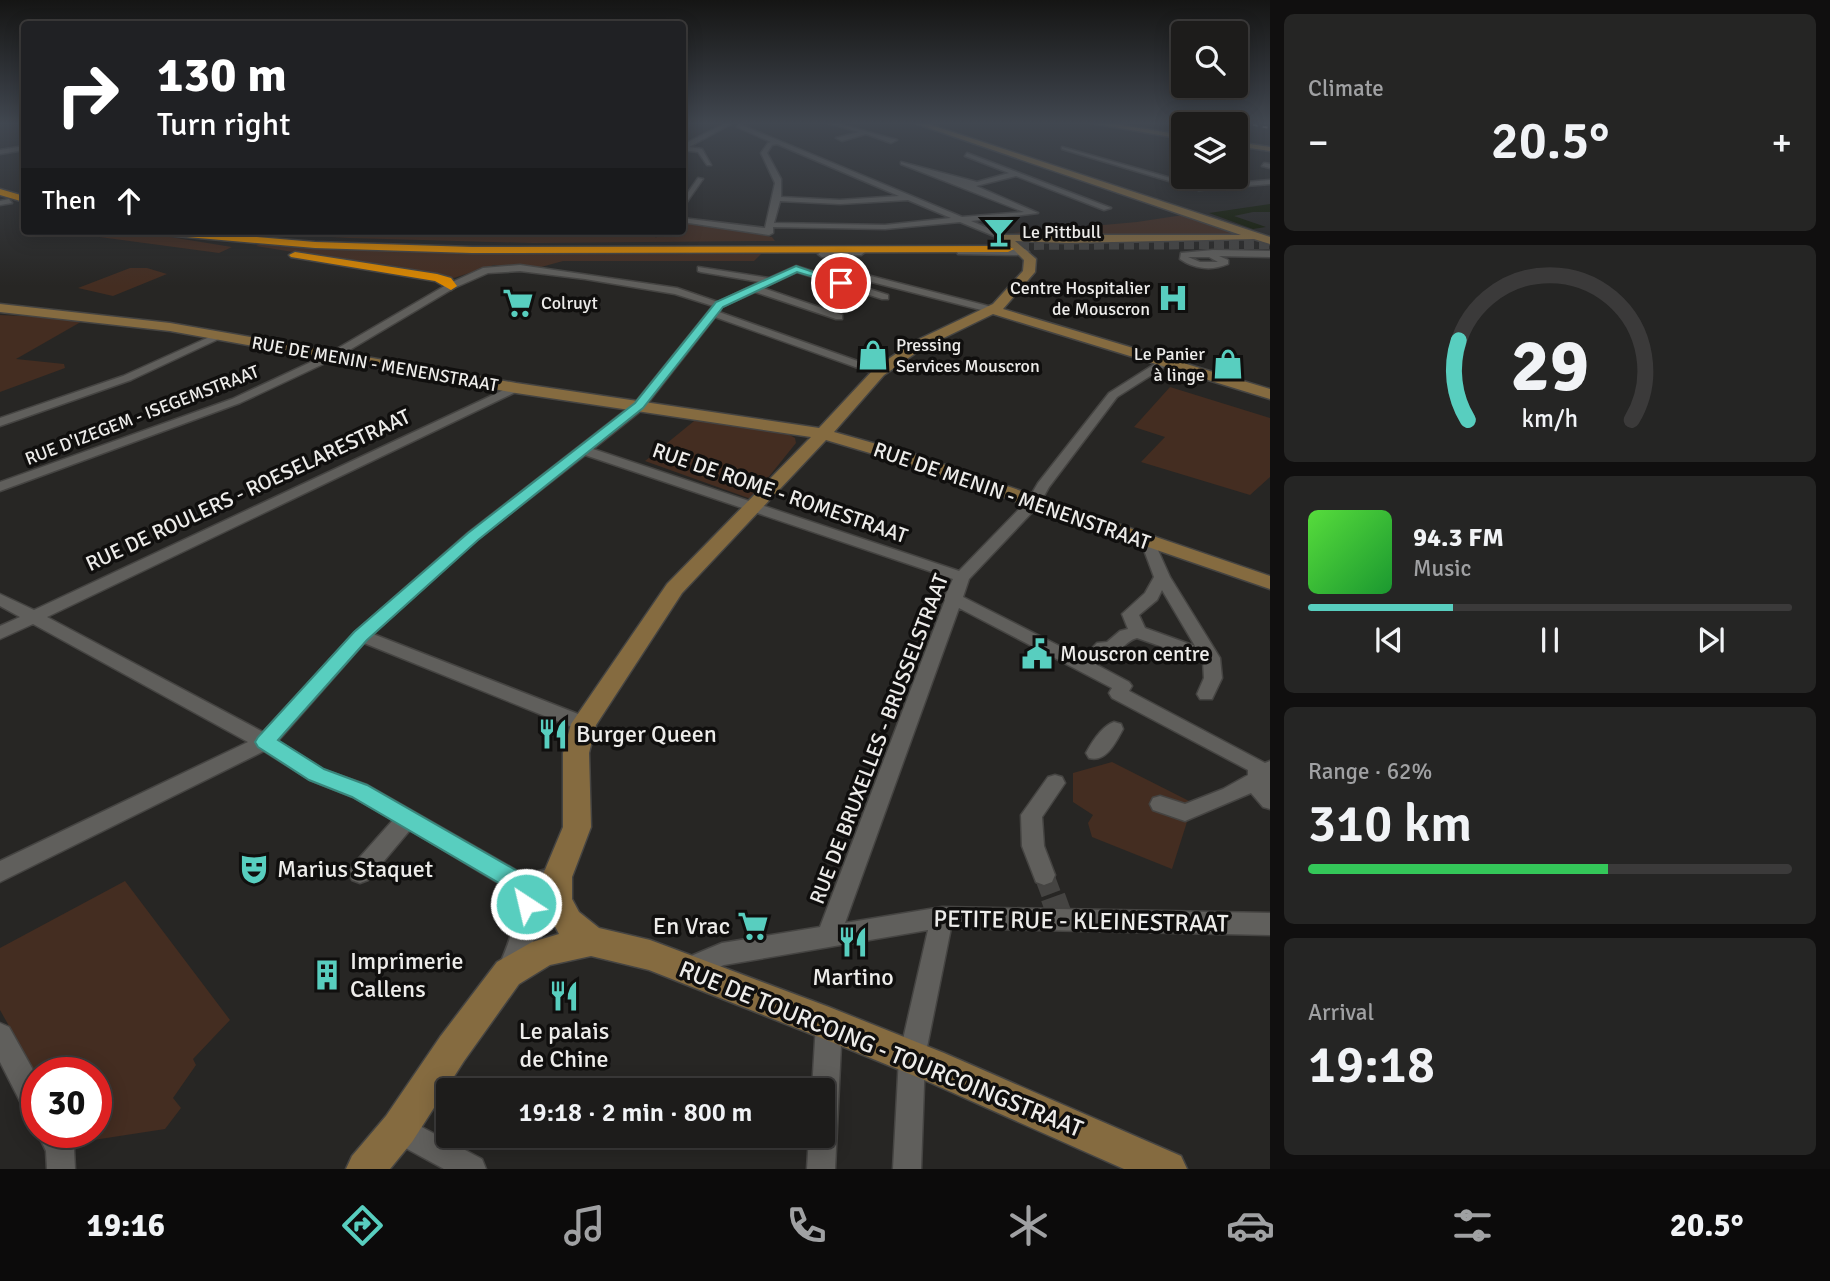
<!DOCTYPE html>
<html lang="en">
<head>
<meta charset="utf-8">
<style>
	body { margin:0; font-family:Signika,sans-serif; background:#252524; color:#f1f3f6; height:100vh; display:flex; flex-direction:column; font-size:26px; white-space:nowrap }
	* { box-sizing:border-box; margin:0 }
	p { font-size:23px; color:#a0a1a3 }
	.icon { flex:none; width:38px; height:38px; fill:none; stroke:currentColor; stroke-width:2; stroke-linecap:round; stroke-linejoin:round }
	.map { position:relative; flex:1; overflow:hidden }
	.side { display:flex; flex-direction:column; gap:14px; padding:14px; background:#100f0f; width:560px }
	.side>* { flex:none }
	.guide { position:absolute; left:21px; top:21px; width:665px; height:214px; border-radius:7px; box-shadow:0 4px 18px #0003,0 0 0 2px #3b3a3a; background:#202124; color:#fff; overflow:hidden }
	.fabs { position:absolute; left:1171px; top:21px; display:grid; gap:14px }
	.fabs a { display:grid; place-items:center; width:77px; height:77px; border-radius:7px; background:#1d1c1b; box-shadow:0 4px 18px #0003,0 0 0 2px #3b3a3a; font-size:35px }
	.speed { position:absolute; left:21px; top:1057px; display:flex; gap:14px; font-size:35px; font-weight:700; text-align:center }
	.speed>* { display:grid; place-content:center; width:91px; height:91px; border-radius:50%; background:#1d1c1b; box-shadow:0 4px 18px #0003,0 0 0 2px #3b3a3a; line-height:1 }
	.speed .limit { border:10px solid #d22; background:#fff; color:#111 }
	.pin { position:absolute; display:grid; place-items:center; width:60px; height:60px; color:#fff; margin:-30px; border:4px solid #fff; border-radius:50%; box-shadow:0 2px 7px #0007 }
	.me { position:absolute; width:77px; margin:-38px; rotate:325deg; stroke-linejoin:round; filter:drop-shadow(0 0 5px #0008) }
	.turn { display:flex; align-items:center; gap:24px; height:147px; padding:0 21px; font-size:32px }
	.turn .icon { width:91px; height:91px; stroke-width:2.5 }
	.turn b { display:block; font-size:49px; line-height:60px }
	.then { display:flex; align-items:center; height:66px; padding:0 21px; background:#0003; gap:14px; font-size:26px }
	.big { font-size:52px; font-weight:600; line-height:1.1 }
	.side .widget { flex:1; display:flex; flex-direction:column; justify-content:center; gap:10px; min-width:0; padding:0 24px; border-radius:10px; background:#252524 }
	.side .dial { align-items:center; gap:0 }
	.dial svg { height:182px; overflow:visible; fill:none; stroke:#3b3a3a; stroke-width:7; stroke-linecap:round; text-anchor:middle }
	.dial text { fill:#f1f3f6; stroke:none }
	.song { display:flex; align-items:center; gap:21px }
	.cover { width:84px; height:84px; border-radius:10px; background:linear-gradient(135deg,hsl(110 70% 55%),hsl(130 70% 35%)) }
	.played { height:7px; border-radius:4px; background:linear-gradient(90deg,#58cebf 30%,#3b3a3a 30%) }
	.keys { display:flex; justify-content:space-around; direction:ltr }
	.heat { display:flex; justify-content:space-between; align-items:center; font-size:38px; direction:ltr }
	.charge { height:10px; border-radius:5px; background:linear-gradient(90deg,#34c759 62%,#3b3a3a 0) }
	.trip { position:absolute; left:436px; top:1078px; width:399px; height:70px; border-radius:7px; background:#1d1c1b; box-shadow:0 4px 18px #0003,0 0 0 2px #3b3a3a; font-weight:600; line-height:70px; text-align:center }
	.tab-bar { display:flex; height:112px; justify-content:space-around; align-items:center; background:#0c0b0b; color:#a0a1a3 }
	.tab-bar .icon { width:49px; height:49px }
	.tab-bar .on { color:#58cebf }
	.tab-bar b { font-size:32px; color:#f1f3f6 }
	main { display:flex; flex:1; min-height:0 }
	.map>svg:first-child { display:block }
</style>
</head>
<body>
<main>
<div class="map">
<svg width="1270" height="1169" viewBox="0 0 1270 1169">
	<rect width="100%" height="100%" fill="#272624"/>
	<path fill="#442d21" d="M 1183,215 L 1245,236 L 1072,238 L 1013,233 L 1137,222 Z
		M 683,222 L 766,232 L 767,236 L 772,237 L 775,241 L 533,243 L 349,238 L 230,231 L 535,231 L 532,233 L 546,234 L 551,231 L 641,231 L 657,238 L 646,231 L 682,231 Z
		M 55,231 L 133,231 L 232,247 L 219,253 Z
		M 262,243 L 370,250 L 764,251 L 754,261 L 563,261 L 534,269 L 494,265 L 454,278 L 256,246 Z
		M 130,268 L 147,268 L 167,274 L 113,296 L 78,288 Z
		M 0,315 L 86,319 L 16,359 L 64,364 L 65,368 L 0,392 Z
		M 1170,387 L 1270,418 L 1270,477 L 1250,495 L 1141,462 L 1165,437 L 1134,427 Z
		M 699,417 L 781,430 L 795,438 L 796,443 L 751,499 L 645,461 Z
		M 1112,762 L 1193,803 L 1172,869 L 1092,837 L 1088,823 L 1093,815 L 1073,802 L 1073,773 Z
		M 125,881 L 230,1020 L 193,1059 L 196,1065 L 173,1098 L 181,1108 L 165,1129 L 74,1143 L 68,1132 L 96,1132 L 96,1073 L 37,1073 L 37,1076 L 0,1010 L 0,948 Z"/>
	<path fill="#101901" d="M 1270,204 L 1270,212 L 1253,212 L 1234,216 L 1266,227 L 1253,229 L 1209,213 Z"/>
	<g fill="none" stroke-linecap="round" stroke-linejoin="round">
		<path stroke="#454442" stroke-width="20" stroke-dasharray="20 10" stroke-linecap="butt" d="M 1044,875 L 1053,899"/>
		<path stroke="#454442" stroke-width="25" stroke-dasharray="25 13" stroke-linecap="butt" d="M 1053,897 L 1061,919"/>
		<path stroke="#454442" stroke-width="10" stroke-dasharray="10 5" stroke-linecap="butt" d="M 1004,245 L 1270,244"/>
		<g stroke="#454442" stroke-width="3">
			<path id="street" d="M 726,123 L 731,124 L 689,147 L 702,149 L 711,165 L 707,165 L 698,152 L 682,150 L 682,145 Z
				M 828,123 L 836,123 L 897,140 L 891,143 L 866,134 L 842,141 L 836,138 L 859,132 Z
				M 739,124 L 962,217 L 1024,212 L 901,164 L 901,162 L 977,182 L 1009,173 L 965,156 L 967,153 L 1111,208 L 1104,210 L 1016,176 L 976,186 L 1038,213 L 971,221 L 1002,234 L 999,238 L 960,222 L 885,229 L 773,227 L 773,233 L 769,235 L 682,222 L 682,218 L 765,228 L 775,183 L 761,153 L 768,143 L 771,142 L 737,127 ZM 777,144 L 899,196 L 840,200 L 781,197 L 781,179 L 767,153 L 772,145 ZM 908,200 L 951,218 L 885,225 L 774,223 L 780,201 L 840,204 Z
				M 24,146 L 24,150 L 0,154 L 0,150 Z
				M 1062,147 L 1199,186 L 1270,180 L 1270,184 L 1199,190 L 1062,149 Z
				M 1264,163 L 1270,164 L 1270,168 L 1262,166 Z
				M 698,178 L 703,179 L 682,209 L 682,201 Z
				M 9,199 L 12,203 L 0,205 L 0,201 Z
				M 961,249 L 1025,249 L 1029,252 L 1025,255 L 958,254 L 957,252 Z
				M 864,250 L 865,252 L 861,255 L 822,257 L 818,254 L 822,251 Z
				M 1213,250 L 1270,251 L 1270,257 L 1219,256 L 1228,260 L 1228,264 C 1212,271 1194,269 1180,259 L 1181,253 ZM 1188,257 L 1209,257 L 1218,262 L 1200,262 Z
				M 520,265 L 677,288 L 718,302 L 760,282 L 701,272 L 698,271 L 698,267 L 769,278 L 796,266 L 888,295 L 888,299 L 882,299 L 797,272 L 763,288 L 842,315 L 842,319 L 836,319 L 755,292 L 722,307 L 719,312 L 883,370 L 883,374 L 875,374 L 715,317 L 643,409 L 593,449 L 959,571 L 1028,500 L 1038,483 L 1109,393 L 1161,360 L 1169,360 L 1169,364 L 1117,397 L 1049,487 L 1039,505 L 969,579 L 963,597 L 1083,658 L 1097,643 L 1107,642 L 1120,631 L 1128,629 L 1122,614 L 1145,593 L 1154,577 L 1141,542 L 1148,538 L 1153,539 L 1170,577 L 1220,658 L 1222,678 L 1212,699 L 1200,699 L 1197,694 L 1204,678 L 1203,661 L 1137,638 C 1124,641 1120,656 1106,655 L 1097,665 L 1129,682 L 1132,686 L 1129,691 L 1265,763 L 1270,761 L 1270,809 L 1263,807 L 1251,793 L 1185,821 L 1153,810 L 1150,804 L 1153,798 L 1160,796 L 1185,804 L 1223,789 L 1248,775 L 1248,770 L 1112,698 L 1109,693 L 1112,688 L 959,608 L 845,923 L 942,907 L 1270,913 L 1270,935 L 951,928 L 925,1057 L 921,1169 L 893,1169 L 899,1057 L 928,930 L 724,965 L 688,980 L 679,977 L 676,969 L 679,961 L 722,943 L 820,927 L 945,600 L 944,598 L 953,579 L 585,455 L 478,539 L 373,634 L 591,719 L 593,724 L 591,729 L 584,731 L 577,729 L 364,643 L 278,741 L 324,770 L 367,785 L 521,873 C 536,874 551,865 565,870 L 568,877 L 565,884 L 534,894 C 542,923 533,948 520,974 L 511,977 L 502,974 L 499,966 C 510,940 520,918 510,890 L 410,830 L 368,880 L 360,883 L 352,880 L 349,873 L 352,866 L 393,820 L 353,797 L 310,780 L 264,751 L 0,882 L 0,861 L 248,742 L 33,624 L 0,639 L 0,626 L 20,617 L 0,606 L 0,594 L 34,610 L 512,386 L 520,386 L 520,390 L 47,617 L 263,732 L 355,632 L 468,533 L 635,403 L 713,306 L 675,294 L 585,279 L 520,271 L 488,273 L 454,288 L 336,358 L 240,403 L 0,491 L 0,482 L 232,399 L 328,354 L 448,284 L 483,268 ZM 1162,590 L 1195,646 L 1145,628 L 1139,615 L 1157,600 Z
				M 863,274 L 996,308 L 998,310 L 993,313 L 860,279 L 859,277 Z
				M 216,334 L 225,336 L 131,380 L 0,426 L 0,418 L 123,376 Z
				M 1114,722 L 1121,724 L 1123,729 C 1116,742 1106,763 1089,758 L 1086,753 C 1092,742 1102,726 1114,722 Z
				M 1055,775 L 1062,777 L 1065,783 L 1042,817 L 1044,846 L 1055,875 L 1052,882 L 1044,885 L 1036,882 L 1022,846 L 1021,815 L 1048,777 Z
				M 829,1011 L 838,1015 L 842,1024 L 835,1169 L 807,1169 L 809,1136 L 822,1136 L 822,1090 L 812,1090 L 816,1024 L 820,1015 Z
				M 0,1023 L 9,1027 L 37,1077 L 37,1119 L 27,1115 L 0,1062 Z
				M 399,1115 L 482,1159 L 486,1169 L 444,1169 L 389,1139 L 385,1129 L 389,1119 Z
				M 37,1132 L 66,1132 L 74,1149 L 75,1169 L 47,1169 L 46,1151 Z"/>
		</g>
		<g stroke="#454442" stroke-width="3">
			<path id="secondary" d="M 914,123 L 925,123 L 1270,237 L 1270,244 L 1254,239 L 1066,243 L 1015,241 L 1036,259 L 1035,272 L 1003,309 L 1270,389 L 1270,399 L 993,314 L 923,348 L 884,375 L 834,432 L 919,456 L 1270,576 L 1270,589 L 907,464 L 826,440 L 682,593 L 596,725 L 589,753 L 591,827 L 572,877 L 572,899 L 579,912 L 599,928 L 650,940 L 829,1007 L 944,1053 L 1181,1156 L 1187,1169 L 1124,1169 L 922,1079 L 829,1041 L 649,970 L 591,956 L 550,965 L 519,984 L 464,1061 L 412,1142 L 390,1169 L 346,1169 L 352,1156 L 386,1116 L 440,1037 L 497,962 L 532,942 L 559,934 L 542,901 L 541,891 L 542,877 L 563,827 L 563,753 L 571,724 L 667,584 L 811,437 L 516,393 L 170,331 L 0,312 L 0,304 L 170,323 L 516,383 L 819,428 L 874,369 L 913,342 L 993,304 L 1023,271 L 1024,260 L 1001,237 L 1002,235 L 1241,235 Z
				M 1091,123 L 1108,123 L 1183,135 L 1183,139 Z
				M 1236,142 L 1270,147 L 1270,151 L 1236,146 Z"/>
		</g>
		<g stroke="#454442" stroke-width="3">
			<path id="highway" d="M 0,189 L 24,196 L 24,202 L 0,195 Z
				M 147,231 L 189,231 L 315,242 L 472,247 L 1008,246 L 1014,249 L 1008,252 L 472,253 L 315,248 L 152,234 Z
				M 295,252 L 437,274 L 451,278 L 457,286 L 451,290 L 435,281 L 291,257 L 289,255 Z"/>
		</g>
		<use href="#street" fill="#605f5c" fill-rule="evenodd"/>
		<use href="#secondary" fill="#856b40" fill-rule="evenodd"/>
		<use href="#highway" fill="#db8700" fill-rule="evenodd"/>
		<path stroke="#c5c4c2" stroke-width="2" stroke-dasharray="5 5" stroke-linecap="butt" d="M 1243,123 L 1270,128"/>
	</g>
	<linearGradient id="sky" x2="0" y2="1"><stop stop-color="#151514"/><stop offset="0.43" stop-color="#414750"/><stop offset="1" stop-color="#414750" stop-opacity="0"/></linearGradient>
	<rect width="1270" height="286" fill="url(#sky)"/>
	<path fill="#58cebf" stroke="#39867c" stroke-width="2" d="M 796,266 L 845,283 L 841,285 L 797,272 L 723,307 L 643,408 L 478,540 L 367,640 L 278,740 L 324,769 L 367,785 L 526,876 L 538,904 L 534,911 L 526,914 L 518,911 L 509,889 L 352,797 L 309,780 L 258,747 L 255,742 L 258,737 L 354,632 L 468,533 L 635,403 L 716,302 Z"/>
	<defs>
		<g id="bar-bare" transform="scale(2.415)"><path d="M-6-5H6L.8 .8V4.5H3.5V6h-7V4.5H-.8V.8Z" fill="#58cebf" stroke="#100f0e" stroke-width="2.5" paint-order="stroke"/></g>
		<g id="hospital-bare" transform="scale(2.415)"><path d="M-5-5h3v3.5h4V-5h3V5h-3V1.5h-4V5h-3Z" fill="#58cebf" stroke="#100f0e" stroke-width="2.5" paint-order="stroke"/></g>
		<g id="supermarket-bare" transform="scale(2.415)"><path d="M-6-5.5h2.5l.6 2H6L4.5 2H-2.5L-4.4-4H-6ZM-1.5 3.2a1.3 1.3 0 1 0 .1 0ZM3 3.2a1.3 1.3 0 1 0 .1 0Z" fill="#58cebf" stroke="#100f0e" stroke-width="2.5" paint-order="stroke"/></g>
		<g id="shop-bare" transform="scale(2.415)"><path d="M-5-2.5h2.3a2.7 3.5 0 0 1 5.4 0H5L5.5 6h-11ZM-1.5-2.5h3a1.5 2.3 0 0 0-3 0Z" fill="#58cebf" stroke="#100f0e" stroke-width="2.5" paint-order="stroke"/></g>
		<g id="civic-bare" transform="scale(2.415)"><path d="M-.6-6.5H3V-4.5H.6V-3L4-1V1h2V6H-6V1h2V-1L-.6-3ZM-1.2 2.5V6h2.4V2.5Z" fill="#58cebf" stroke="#100f0e" stroke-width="2.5" paint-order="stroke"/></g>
		<g id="restaurant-bare" transform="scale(2.415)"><path d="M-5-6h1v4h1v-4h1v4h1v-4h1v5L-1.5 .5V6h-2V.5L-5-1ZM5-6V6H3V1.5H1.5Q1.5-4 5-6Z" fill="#58cebf" stroke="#100f0e" stroke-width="2.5" paint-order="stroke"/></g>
		<g id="theatre-bare" transform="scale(2.415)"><path d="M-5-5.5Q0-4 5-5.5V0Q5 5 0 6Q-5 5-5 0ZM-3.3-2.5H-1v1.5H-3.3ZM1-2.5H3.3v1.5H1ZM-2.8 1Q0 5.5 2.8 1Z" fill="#58cebf" stroke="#100f0e" stroke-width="2.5" paint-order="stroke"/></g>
		<g id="building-bare" transform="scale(2.415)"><path d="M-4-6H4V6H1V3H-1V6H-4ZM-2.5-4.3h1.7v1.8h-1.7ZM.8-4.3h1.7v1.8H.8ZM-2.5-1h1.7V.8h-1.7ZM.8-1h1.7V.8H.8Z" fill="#58cebf" stroke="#100f0e" stroke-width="2.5" paint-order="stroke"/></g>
	</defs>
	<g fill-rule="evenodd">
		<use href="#bar-bare" x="999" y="232"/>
		<use href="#hospital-bare" x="1173" y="298"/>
		<use href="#supermarket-bare" x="518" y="303"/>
		<use href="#shop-bare" x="873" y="355"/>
		<use href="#shop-bare" x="1228" y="364"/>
		<use href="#civic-bare" x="1037" y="654"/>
		<use href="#restaurant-bare" x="553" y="734"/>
		<use href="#theatre-bare" x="254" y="869"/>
		<use href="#supermarket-bare" x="753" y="926"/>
		<use href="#restaurant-bare" x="853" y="942"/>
		<use href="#building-bare" x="327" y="975"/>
		<use href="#restaurant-bare" x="564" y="996"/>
	</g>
	<g text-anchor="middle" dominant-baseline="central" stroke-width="7" stroke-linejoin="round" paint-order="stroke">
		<g font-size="18" fill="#edecea" stroke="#100f0e" text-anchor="start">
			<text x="1022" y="232">Le Pittbull</text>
			<text x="1150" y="288" text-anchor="end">Centre Hospitalier<tspan x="1150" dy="21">de Mouscron</tspan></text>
			<text x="541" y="303">Colruyt</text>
			<text x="896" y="345">Pressing<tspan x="896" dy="21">Services Mouscron</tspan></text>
			<text x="1205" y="354" text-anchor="end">Le Panier<tspan x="1205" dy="21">à linge</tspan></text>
		</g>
		<g font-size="18" fill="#edecea" stroke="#100f0e">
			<text transform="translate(375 364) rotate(10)">RUE DE MENIN - MENENSTRAAT</text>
			<text transform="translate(142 415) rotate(-21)">RUE D'IZEGEM - ISEGEMSTRAAT</text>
		</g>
		<g font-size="21" fill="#edecea" stroke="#100f0e">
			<text transform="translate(248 490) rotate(-25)">RUE DE ROULERS - ROESELARESTRAAT</text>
			<text transform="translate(780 493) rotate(19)">RUE DE ROME - ROMESTRAAT</text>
			<text transform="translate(1012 496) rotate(19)">RUE DE MENIN - MENENSTRAAT</text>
			<text transform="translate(879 739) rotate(-69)">RUE DE BRUXELLES - BRUSSELSTRAAT</text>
		</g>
		<g font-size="21" fill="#edecea" stroke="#100f0e" text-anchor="start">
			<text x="1060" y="654">Mouscron centre</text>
		</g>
		<g font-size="24" fill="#edecea" stroke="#100f0e" text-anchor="start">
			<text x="576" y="734">Burger Queen</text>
			<text x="277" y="869">Marius Staquet</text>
			<text x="730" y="926" text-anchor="end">En Vrac</text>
			<text x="350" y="961">Imprimerie<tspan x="350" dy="28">Callens</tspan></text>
			<text x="853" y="977" text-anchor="middle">Martino</text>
			<text x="564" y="1031" text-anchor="middle">Le palais<tspan x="564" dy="28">de Chine</tspan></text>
		</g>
		<g font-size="24" fill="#edecea" stroke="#100f0e">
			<text transform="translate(1081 921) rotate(1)">PETITE RUE - KLEINESTRAAT</text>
			<text transform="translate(881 1049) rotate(22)">RUE DE TOURCOING - TOURCOINGSTRAAT</text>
		</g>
	</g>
</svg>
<div class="fabs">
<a><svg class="icon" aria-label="search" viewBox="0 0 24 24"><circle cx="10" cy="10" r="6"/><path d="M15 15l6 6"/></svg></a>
<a><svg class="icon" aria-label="layers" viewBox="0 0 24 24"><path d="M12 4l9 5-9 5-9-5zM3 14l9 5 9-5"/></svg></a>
</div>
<div class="speed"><div class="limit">30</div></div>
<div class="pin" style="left:841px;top:283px;background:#d93025"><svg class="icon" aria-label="arrive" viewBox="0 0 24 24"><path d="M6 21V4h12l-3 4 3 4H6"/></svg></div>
<svg class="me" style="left:526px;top:904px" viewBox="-20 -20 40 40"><circle r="17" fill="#58cebf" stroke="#fff" stroke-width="3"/><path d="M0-11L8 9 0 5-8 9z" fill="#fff"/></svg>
<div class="trip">19:18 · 2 min · 800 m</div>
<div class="guide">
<div class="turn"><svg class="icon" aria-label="right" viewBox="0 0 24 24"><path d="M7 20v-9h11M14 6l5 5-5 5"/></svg><div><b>130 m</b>Turn right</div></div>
<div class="then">Then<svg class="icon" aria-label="ahead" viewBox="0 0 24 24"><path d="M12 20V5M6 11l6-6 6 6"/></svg></div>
</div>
</div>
<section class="side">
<div class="widget"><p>Climate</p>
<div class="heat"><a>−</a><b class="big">20.5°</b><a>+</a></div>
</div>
<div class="widget dial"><svg viewBox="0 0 100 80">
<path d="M14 69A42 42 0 1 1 86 69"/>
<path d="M14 69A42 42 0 0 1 10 34" stroke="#58cebf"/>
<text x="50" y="56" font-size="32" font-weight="700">29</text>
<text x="50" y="72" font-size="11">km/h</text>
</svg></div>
<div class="widget">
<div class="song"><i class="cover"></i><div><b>94.3 FM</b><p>Music</p></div></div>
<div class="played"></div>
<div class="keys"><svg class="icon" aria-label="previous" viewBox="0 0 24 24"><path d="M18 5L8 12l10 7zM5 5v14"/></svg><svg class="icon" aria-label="pause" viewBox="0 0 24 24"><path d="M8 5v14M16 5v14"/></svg><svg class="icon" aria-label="next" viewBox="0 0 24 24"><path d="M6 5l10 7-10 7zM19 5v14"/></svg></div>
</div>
<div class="widget"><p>Range · 62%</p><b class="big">310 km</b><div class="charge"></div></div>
<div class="widget"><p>Arrival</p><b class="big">19:18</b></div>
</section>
</main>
<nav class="tab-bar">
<b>19:16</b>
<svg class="icon on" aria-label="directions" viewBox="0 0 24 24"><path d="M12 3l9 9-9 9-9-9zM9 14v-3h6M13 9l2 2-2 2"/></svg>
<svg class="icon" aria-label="music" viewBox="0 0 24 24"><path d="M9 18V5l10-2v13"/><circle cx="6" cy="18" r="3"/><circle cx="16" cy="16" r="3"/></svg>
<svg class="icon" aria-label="phone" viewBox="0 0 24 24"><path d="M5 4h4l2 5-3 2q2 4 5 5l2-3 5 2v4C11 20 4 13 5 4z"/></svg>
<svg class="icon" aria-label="climate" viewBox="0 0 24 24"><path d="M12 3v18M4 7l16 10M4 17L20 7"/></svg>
<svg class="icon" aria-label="car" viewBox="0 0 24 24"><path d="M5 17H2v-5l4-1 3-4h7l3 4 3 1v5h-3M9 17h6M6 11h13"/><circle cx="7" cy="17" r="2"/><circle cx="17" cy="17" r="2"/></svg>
<svg class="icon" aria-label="filters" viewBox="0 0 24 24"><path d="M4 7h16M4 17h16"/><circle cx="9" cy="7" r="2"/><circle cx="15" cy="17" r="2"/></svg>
<b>20.5°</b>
</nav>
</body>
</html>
